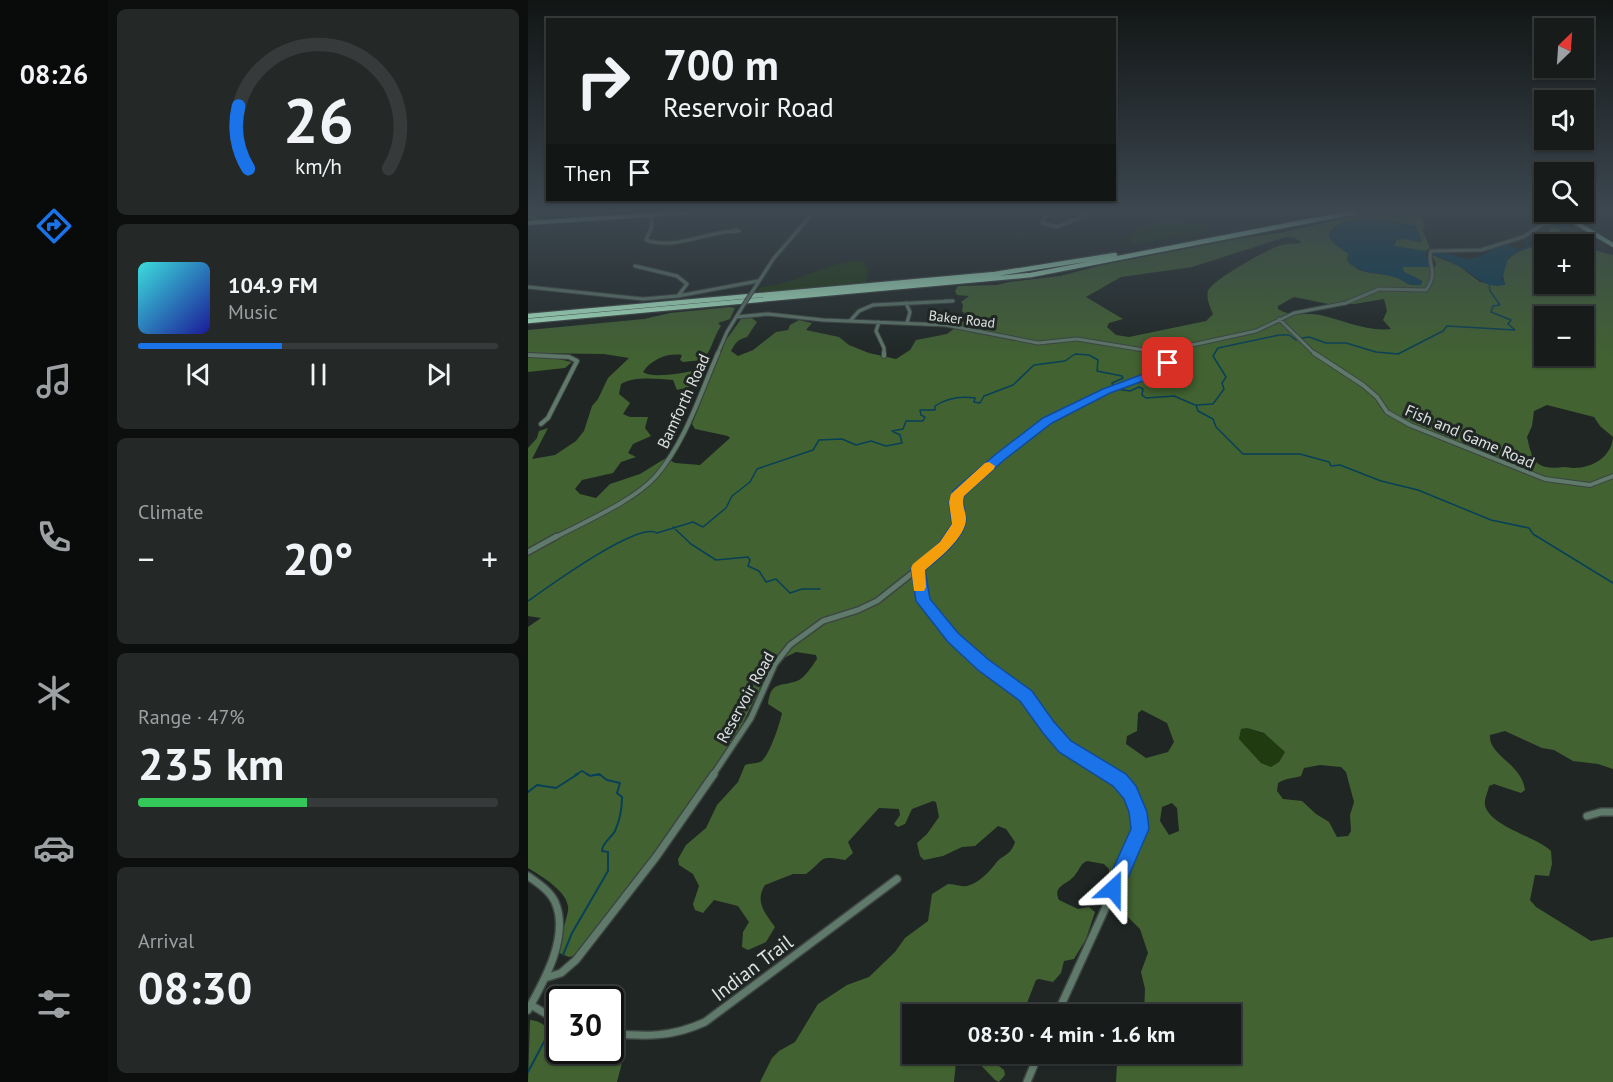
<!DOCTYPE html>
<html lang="en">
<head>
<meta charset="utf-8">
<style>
	body { margin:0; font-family:"PT Sans",sans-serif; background:#242928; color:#f1f3f6; height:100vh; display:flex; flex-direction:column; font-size:22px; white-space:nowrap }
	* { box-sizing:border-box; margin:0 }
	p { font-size:20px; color:#9ea1a3 }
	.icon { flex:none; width:33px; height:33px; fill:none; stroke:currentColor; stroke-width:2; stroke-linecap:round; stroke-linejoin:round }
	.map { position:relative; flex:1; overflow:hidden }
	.drawer { display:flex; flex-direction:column; gap:9px; padding:9px; background:#0d0f0f; width:420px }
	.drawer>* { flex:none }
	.hud { position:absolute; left:18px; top:18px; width:570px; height:183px; border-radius:0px; box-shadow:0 2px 4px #0004,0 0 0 2px #363a3a; background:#171c1b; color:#f1f3f6; overflow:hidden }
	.needle { width:39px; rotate:25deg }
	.fabs { position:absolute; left:1006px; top:18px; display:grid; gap:12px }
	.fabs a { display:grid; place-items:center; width:60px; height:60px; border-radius:0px; background:#171c1b; box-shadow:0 2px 4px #0004,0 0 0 2px #363a3a; font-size:30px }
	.speed { position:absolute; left:18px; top:986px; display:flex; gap:12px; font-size:30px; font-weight:700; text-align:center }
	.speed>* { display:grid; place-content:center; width:78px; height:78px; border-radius:50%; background:#171c1b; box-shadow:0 2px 4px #0004,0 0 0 2px #363a3a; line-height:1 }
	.speed .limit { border:3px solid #111; border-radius:9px; background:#fff; color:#111 }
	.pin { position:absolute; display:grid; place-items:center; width:51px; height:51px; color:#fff; margin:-26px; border-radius:12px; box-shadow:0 3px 9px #0006 }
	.me { position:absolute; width:66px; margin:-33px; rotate:24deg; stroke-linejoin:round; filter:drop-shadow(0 0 4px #0008) }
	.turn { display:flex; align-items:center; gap:21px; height:126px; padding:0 18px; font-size:27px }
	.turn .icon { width:78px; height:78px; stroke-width:2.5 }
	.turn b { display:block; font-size:42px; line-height:51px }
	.then { display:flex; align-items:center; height:57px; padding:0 18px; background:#0003; gap:12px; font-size:22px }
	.big { font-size:45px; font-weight:600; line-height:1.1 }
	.drawer .card { flex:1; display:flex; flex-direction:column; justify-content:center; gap:9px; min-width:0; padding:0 21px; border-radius:9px; background:#242928 }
	.drawer .dial { align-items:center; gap:0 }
	.dial svg { height:156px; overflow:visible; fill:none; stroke:#363a3a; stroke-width:7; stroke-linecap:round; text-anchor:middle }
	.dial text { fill:#f1f3f6; stroke:none }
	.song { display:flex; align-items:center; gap:18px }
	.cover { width:72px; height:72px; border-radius:9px; background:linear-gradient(135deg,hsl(180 70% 55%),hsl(240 70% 35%)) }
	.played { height:6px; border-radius:3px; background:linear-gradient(90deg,#1a73e8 40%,#363a3a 40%) }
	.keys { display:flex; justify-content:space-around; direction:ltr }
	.heat { display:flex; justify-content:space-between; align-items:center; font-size:33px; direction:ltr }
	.charge { height:9px; border-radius:4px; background:linear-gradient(90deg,#34c759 47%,#363a3a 0) }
	.trip { position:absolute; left:374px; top:1004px; width:339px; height:60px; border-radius:0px; background:#171c1b; box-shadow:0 2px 4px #0004,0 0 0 2px #363a3a; font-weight:600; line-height:60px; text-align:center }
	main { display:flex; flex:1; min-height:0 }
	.tab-bar { display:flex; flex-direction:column; width:108px; justify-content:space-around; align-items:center; background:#090b0b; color:#9ea1a3 }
	.tab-bar .icon { width:42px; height:42px }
	.tab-bar .current { color:#1a73e8 }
	.tab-bar b { font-size:27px; color:#f1f3f6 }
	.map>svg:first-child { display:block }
</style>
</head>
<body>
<main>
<nav class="tab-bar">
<b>08:26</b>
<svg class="icon current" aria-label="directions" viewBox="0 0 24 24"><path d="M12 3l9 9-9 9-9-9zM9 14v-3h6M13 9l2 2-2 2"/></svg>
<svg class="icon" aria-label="music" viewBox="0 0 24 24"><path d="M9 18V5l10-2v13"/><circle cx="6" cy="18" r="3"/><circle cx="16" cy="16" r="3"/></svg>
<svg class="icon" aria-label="phone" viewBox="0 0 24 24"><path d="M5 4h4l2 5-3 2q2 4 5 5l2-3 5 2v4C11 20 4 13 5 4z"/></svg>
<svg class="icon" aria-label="climate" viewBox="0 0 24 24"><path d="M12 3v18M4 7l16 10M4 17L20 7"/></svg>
<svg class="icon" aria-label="car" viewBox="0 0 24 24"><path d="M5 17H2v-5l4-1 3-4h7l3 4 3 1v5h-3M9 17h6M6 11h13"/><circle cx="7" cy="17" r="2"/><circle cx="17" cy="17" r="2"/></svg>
<svg class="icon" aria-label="filters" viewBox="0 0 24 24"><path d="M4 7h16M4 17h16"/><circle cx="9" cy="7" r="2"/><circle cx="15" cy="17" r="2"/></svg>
</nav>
<section class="drawer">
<div class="card dial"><svg viewBox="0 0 100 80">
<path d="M14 69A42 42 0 1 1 86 69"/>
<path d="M14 69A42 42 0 0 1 9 37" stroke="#1a73e8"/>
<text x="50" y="56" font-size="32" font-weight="700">26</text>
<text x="50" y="72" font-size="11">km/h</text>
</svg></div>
<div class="card">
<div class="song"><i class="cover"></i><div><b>104.9 FM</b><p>Music</p></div></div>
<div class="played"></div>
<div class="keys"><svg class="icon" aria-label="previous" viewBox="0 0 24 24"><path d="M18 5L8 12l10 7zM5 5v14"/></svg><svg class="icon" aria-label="pause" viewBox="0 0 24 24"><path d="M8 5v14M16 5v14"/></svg><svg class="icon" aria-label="next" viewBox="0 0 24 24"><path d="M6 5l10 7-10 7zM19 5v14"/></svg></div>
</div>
<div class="card"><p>Climate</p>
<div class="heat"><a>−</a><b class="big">20°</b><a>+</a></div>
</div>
<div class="card"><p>Range · 47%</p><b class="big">235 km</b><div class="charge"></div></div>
<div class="card"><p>Arrival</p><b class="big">08:30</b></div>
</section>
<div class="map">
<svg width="1085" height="1082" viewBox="0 0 1085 1082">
	<rect width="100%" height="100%" fill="#1f2624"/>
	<path fill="#203b10" d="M 627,222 L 657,222 L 678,226 L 680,230 L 612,243 L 605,243 L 601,240 L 607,229 Z
		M 334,261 L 340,270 L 338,283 L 229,292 L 232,287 C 268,286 296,261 334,261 Z
		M 719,728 L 737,734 L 757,752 L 751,762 L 743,767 L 733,763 L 711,739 L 713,729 Z"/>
	<path fill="#426331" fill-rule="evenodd" d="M 843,212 L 896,212 L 894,218 L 897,225 L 894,229 L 902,248 L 898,251 L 867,247 L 866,245 L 869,239 L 892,239 L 888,225 C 874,226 863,219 849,219 C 836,218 823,223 810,224 L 801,236 L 807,244 L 821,254 L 819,259 C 830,277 849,271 867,277 C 880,281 875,286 893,285 L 894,281 L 876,272 L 874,267 L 907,267 L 908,264 L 904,255 L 931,266 L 952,282 L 977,285 C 968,253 995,251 1020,241 L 1021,231 L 1024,227 L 1032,229 L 1030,239 L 1037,244 L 1017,244 L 1017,284 L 1056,284 L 1056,247 L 1085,255 L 1085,769 L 1070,764 L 1045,761 L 1026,750 L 1014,748 L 977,731 L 962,735 C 960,755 994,764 997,790 L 993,793 L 966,784 L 961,786 C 960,792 956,799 957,805 C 961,826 1009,837 1023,851 L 1024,864 L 1021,876 L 1007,875 L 1002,900 L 1008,907 L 1063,941 L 1085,937 L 1085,1082 L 588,1082 L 589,1064 L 581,1053 L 702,1053 L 702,1014 L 616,1014 L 617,989 L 613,972 L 620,953 L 612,929 L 598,915 L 597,904 L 584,890 L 581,879 L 581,869 L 576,864 L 559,861 C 552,864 552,869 547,875 C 540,885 524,885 531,900 L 550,909 L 561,907 L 567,912 L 558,939 L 546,959 L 536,961 L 533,973 L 525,982 L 511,979 L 508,980 L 495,1013 L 384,1014 L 384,1053 L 465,1053 L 463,1060 L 476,1070 L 477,1075 L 471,1082 L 467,1080 L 445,1057 L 438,1054 L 428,1062 L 426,1082 L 232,1082 L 244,1058 L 251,1051 L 267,1042 L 290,1004 L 319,985 L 341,977 L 367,952 L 377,938 L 400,921 L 404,894 L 420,884 C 426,884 432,887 439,886 C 451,883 461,872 468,863 C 475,854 482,857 487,842 L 478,829 L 470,826 L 447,846 L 434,847 L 415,856 L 396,860 L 392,856 L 389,843 L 399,834 L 411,817 L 408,802 L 405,801 L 384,809 L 377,824 L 370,827 L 366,824 L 372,815 L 371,809 L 351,808 L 320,842 L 325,853 L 317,860 C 289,855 298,859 278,874 L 265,874 L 237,885 C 226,902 238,914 247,927 L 238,942 L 220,950 L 214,947 L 215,932 L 221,922 L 210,906 L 186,900 L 175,913 L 167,910 L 165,904 L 171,886 L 165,874 L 151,865 L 150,859 L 158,845 L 178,828 L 189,805 L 210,782 L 217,765 C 222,763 227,764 232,762 C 241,758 252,723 254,713 L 240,704 C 243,681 251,687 269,681 C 277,678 284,666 289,659 L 288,655 L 268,652 L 244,664 L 209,735 L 162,805 L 62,937 L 45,956 L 41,957 L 31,953 C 32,939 37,925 40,911 C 43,893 13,876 0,868 L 0,627 L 13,618 L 0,616 L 0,448 L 9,438 L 11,431 L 20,428 L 4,459 L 27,455 L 48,441 L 56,431 L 64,406 L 70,399 L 80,378 L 101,358 L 76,354 L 0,353 L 0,330 L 116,319 L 142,313 L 202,307 L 207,308 L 202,319 L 190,323 L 193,326 C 185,337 184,351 174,360 L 155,362 L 152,360 L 154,355 C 139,353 124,359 115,372 C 126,380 162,371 177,369 L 170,385 L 149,390 L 145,380 C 129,379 107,376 93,384 L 91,394 L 102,403 L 95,414 L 102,417 L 120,417 L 117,428 L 123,436 L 105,444 L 100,453 L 108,457 L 93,462 L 85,473 L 54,480 L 47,489 L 52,494 L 68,498 L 82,484 L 112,474 L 138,458 L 147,463 L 172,465 L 202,438 L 200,436 L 167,429 L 164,424 L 198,340 L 213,319 L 224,318 L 229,322 L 219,337 C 209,340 208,342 203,351 L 210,356 L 225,350 L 248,332 L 260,330 L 262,325 L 271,320 L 284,323 L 278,330 L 311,337 L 321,345 L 341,353 L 368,359 L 382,350 L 388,340 L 419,334 L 441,317 L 434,311 L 435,305 L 433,302 L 441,296 L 429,295 L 427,291 L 430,286 L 469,285 L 481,282 L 532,276 L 574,265 L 713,238 L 752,233 ZM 758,237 L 767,238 L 774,243 C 766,244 757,243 750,246 C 737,251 684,280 680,291 C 678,299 682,307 685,314 L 678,321 L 601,337 L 588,335 L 579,327 L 581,323 L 595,319 L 558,297 L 593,277 L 664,267 ZM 766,297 L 800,304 L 826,304 L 856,299 L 859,311 L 855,320 L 863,329 C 838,332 816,320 792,315 C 777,312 765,318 750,309 L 750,306 ZM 1017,316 L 1056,316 L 1056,356 L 1017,356 ZM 1019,405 L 1066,417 L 1072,426 L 1085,437 C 1084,456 1065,468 1046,468 C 1044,468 1038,467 1036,467 C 1028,468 1017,469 1009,463 C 1003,457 1001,445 999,437 L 1004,426 L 1006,411 ZM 614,710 L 639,723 L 646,742 L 640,752 L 618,758 L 598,744 L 599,736 L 609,731 L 610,713 ZM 719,728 L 736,733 L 757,752 L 751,762 L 743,767 L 733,763 L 711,739 L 713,729 ZM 792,765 L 813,767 L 818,772 L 826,802 L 822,815 L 823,831 L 820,836 L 809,837 L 801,822 L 788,814 L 774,801 L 755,799 L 749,791 L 750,783 C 761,777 763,779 773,776 L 776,768 ZM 644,803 L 649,808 L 651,831 L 641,835 L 632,821 L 634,807 Z
		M 0,357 L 30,359 L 44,362 L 37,368 L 0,372 Z
		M 2,1020 C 13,1020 20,1030 31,1033 L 32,1050 L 83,1049 L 95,1059 L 89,1082 L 0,1082 Z"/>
	<path fill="#074058" d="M 838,219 L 861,220 L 877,226 L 888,225 L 894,242 L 874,239 L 867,240 L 866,246 L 898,251 L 898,257 L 903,267 L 874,267 L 876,272 L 893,280 L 893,285 C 880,287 877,280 866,277 C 847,271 837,276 820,262 L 821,254 C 813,248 801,243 801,232 L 810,224 Z
		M 975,244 L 992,250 L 980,258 L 974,279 L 978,284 C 959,292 946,273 930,266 C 922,261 912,258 903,254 C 911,247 925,256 935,258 C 954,261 961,249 975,244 Z"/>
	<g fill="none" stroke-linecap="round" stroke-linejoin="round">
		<path stroke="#074058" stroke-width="1.5" d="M 1052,223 L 1055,222 L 1057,212
			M 988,251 L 1002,247 L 998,242 L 1019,228 L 1040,224
			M 774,338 L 781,337 L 798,343 L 818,343 L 848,352 L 870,354 L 915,331 L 919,326 L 987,330 L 980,324 L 983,320 L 963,312 L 965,306 L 972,305 L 962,291 L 961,283
			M 589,389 L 602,391 L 611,387 L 615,389 L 614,395 L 618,398 L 646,396 L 667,405
			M 668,405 L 670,411 L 685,419 L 688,427 L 715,454 L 772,454 L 801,462 L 803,466 L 812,465 L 853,481 L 890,490 L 963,520 L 1001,528 L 1005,534 L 1085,583
			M 669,405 L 685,404 L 696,389 L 694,383 L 698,377 L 685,356 L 690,348 L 751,335 L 761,335 L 768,340
			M 145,527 L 163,544 L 188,560 L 220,557 L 222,560 L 220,566 L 231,571 L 238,582 L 248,579 L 262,593 L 274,589 L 292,589
			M 0,601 C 20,587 110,521 129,533 L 165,522 L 175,527 L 198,508 L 204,496 L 222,482 L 229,469 L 285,450 L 291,440 L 314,439 L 328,445 L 343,441 L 358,446 L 374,443 L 372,435 L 364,431 L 375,429 L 378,421 L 395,421 L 397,417 L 393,415 L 392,410 L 407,410 L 407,406 C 419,398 433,396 447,398 L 446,402 L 452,403 L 456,396 L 485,385 L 506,365 L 537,361 L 547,354 L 561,355 L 570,360 L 569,371 L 594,376 L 595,378 L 584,383 L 585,386
			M 47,775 L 54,771 L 61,775
			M 65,775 L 73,775"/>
		<path stroke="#074058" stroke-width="2" d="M 0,792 L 9,785 L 28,788 L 50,774
			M 35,955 L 44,933 L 80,871 L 80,852 L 74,851 C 74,843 83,838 87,831 C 92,820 94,809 94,797 L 89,793 L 92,783 L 79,780 L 71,774 L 62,776 L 59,774
			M 26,1013 L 27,991
			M 0,1072 L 17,1040 L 23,1022"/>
		<g stroke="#3d4442" stroke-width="5">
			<path id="minor-far3" d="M 475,212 L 485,212
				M 531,212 L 519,213 L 514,223 L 529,227 L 566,212
				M 123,215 L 124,226 L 118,240 C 145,250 177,233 205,231
				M 0,216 L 15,222
				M 208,230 L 211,231 L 205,232 L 205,231 Z
				M 107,266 L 149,276 L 159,284 L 150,296
				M 0,287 L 115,299 L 150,296 L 230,281
				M 224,292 L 246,258 L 286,212
				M 378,303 L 382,312 L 379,323
				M 208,317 L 240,314 L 295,320 L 418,325 L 510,343 L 549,339 L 634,353 L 654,349
				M 751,319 L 788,355
				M 322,321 L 331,311 L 345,305 L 425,301 L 417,301
				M 351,322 L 348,331 L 356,348 L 356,355
				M 189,355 L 199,332 L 215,306
				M 650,355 L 664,345 L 728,331 L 766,313 L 818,303 L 851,289 L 898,290 C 912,271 898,264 903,251 L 953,250 L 995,237 L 1015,224 L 1039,220"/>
		</g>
		<g stroke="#3d4442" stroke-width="6">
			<path id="minor-far2" d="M 356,353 L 356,356
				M 786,353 L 835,385 L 849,397 L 859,412 L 882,425 L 1017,479 L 1062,485 L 1085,476
				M 0,355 L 41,357 L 49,361 L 20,418 L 13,424
				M 26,538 C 56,522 106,501 128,476 C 158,441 172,394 190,353
				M 421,538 C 440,513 424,514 432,491 L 520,420 L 578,391 L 633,371 L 652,353"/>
		</g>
		<g stroke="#3d4442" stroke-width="8">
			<path id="minor-far1" d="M 0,552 L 29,536
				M 390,568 L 393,596 L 414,628 L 449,660 L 494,692 L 538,747 L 582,775
				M 185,775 L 223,718 L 247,664 L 262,645 L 295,621 L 330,610 L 349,601 L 410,553 L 422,536"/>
		</g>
		<g stroke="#3d4442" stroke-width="10">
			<path id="minor" d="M 1059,816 L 1073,812 L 1085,812
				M 0,876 C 10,883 22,891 27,902 C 42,936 16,981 0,1010
				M 17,978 L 33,973 L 48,960 L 128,857 L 186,774
				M 3,1005 L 32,1022
				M 529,1014 L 609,839 C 614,806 607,793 579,774
				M 82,1033 C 117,1037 145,1037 177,1022 L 369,879
				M 499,1082 L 511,1053"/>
		</g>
		<g stroke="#3d4442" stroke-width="6">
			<path id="major" d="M 1030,212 L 1085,245
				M 0,223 L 162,212"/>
		</g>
		<g stroke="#3d4442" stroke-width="7">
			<path id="highway" d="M 0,316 L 467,274 L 587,255
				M 0,321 L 503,275 L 827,212"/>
		</g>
		<use href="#minor-far3" stroke="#5f796a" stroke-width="3"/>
		<use href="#minor-far2" stroke="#5f796a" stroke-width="4"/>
		<use href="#minor-far1" stroke="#5f796a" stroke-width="5"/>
		<use href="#minor" stroke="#5f796a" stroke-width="7"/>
		<use href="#major" stroke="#99d0b1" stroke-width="4"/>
		<use href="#highway" stroke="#b0f3ce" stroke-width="4.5"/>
		<g stroke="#3d4442" stroke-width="5" stroke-linecap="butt">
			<path id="minor-bridge" d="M 215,306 L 224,292"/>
		</g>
		<use href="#minor-bridge" stroke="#5f796a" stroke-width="3"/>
	</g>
	<linearGradient id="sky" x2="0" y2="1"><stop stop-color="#111514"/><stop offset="0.58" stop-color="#3c4750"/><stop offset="1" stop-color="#3c4750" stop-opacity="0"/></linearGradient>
	<rect width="1085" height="364" fill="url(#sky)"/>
	<path fill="#1a73e8" stroke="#114b97" stroke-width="1.5" d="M 640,360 L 645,363 L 637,373 L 582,393 L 524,423 L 476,460 L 436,496 C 433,505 438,511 438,519 C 438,537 410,560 397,570 L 402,599 L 430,633 L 461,660 L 504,691 L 526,722 L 543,741 L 598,774 L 608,786 L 619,812 L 621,829 L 592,896 L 585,899 L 579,896 L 576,889 L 603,829 L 601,812 L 596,799 L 585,786 L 531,752 L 515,733 L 492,701 L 450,670 L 420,642 L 388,601 L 383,568 L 412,542 L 424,524 L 421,502 L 425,491 L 468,454 L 515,418 L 575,389 L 629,369 Z"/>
	<path fill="#f59e0b" d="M 461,462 L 467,466 L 466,469 L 436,496 C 433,505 438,511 438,519 C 438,537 409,560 397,570 L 398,587 L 396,591 L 386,591 L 383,568 L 385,564 L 412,542 L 424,524 L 421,502 L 423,494 L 457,463 Z"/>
	<g text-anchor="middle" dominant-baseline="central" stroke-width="6" stroke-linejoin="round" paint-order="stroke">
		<g font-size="14" fill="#dce1e0" stroke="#1f2624">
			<text transform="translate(434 319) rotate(7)">Baker Road</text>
		</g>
		<g font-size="16" fill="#dce1e0" stroke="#1f2624">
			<text transform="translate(155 401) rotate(-65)">Bamforth Road</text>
			<text transform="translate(942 436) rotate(23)">Fish and Game Road</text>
			<text transform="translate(217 697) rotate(-61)">Reservoir Road</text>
		</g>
		<g font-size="20" fill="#dce1e0" stroke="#1f2624">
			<text transform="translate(224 968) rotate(-37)">Indian Trail</text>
		</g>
	</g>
</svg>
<div class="fabs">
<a><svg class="needle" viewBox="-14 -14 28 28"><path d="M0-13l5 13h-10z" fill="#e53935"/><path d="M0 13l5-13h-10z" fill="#9ea1a3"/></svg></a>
<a><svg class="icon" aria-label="sound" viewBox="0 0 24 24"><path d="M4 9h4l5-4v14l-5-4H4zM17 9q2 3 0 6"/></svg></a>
<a><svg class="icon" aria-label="search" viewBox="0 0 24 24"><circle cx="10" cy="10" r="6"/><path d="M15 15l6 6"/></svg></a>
<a>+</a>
<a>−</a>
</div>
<div class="speed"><div class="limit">30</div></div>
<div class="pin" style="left:640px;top:363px;background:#d93025"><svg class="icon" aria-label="arrive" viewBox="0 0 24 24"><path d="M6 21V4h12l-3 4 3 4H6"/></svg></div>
<svg class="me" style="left:585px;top:889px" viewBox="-20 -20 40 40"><path d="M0-17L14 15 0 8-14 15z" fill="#1a73e8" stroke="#fff" stroke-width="4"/></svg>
<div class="trip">08:30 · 4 min · 1.6 km</div>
<div class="hud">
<div class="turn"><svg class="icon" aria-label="right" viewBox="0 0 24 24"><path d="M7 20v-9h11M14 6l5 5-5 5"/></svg><div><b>700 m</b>Reservoir Road</div></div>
<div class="then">Then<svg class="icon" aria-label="arrive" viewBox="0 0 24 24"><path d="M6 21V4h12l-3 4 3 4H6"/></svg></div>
</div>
</div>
</main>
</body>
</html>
